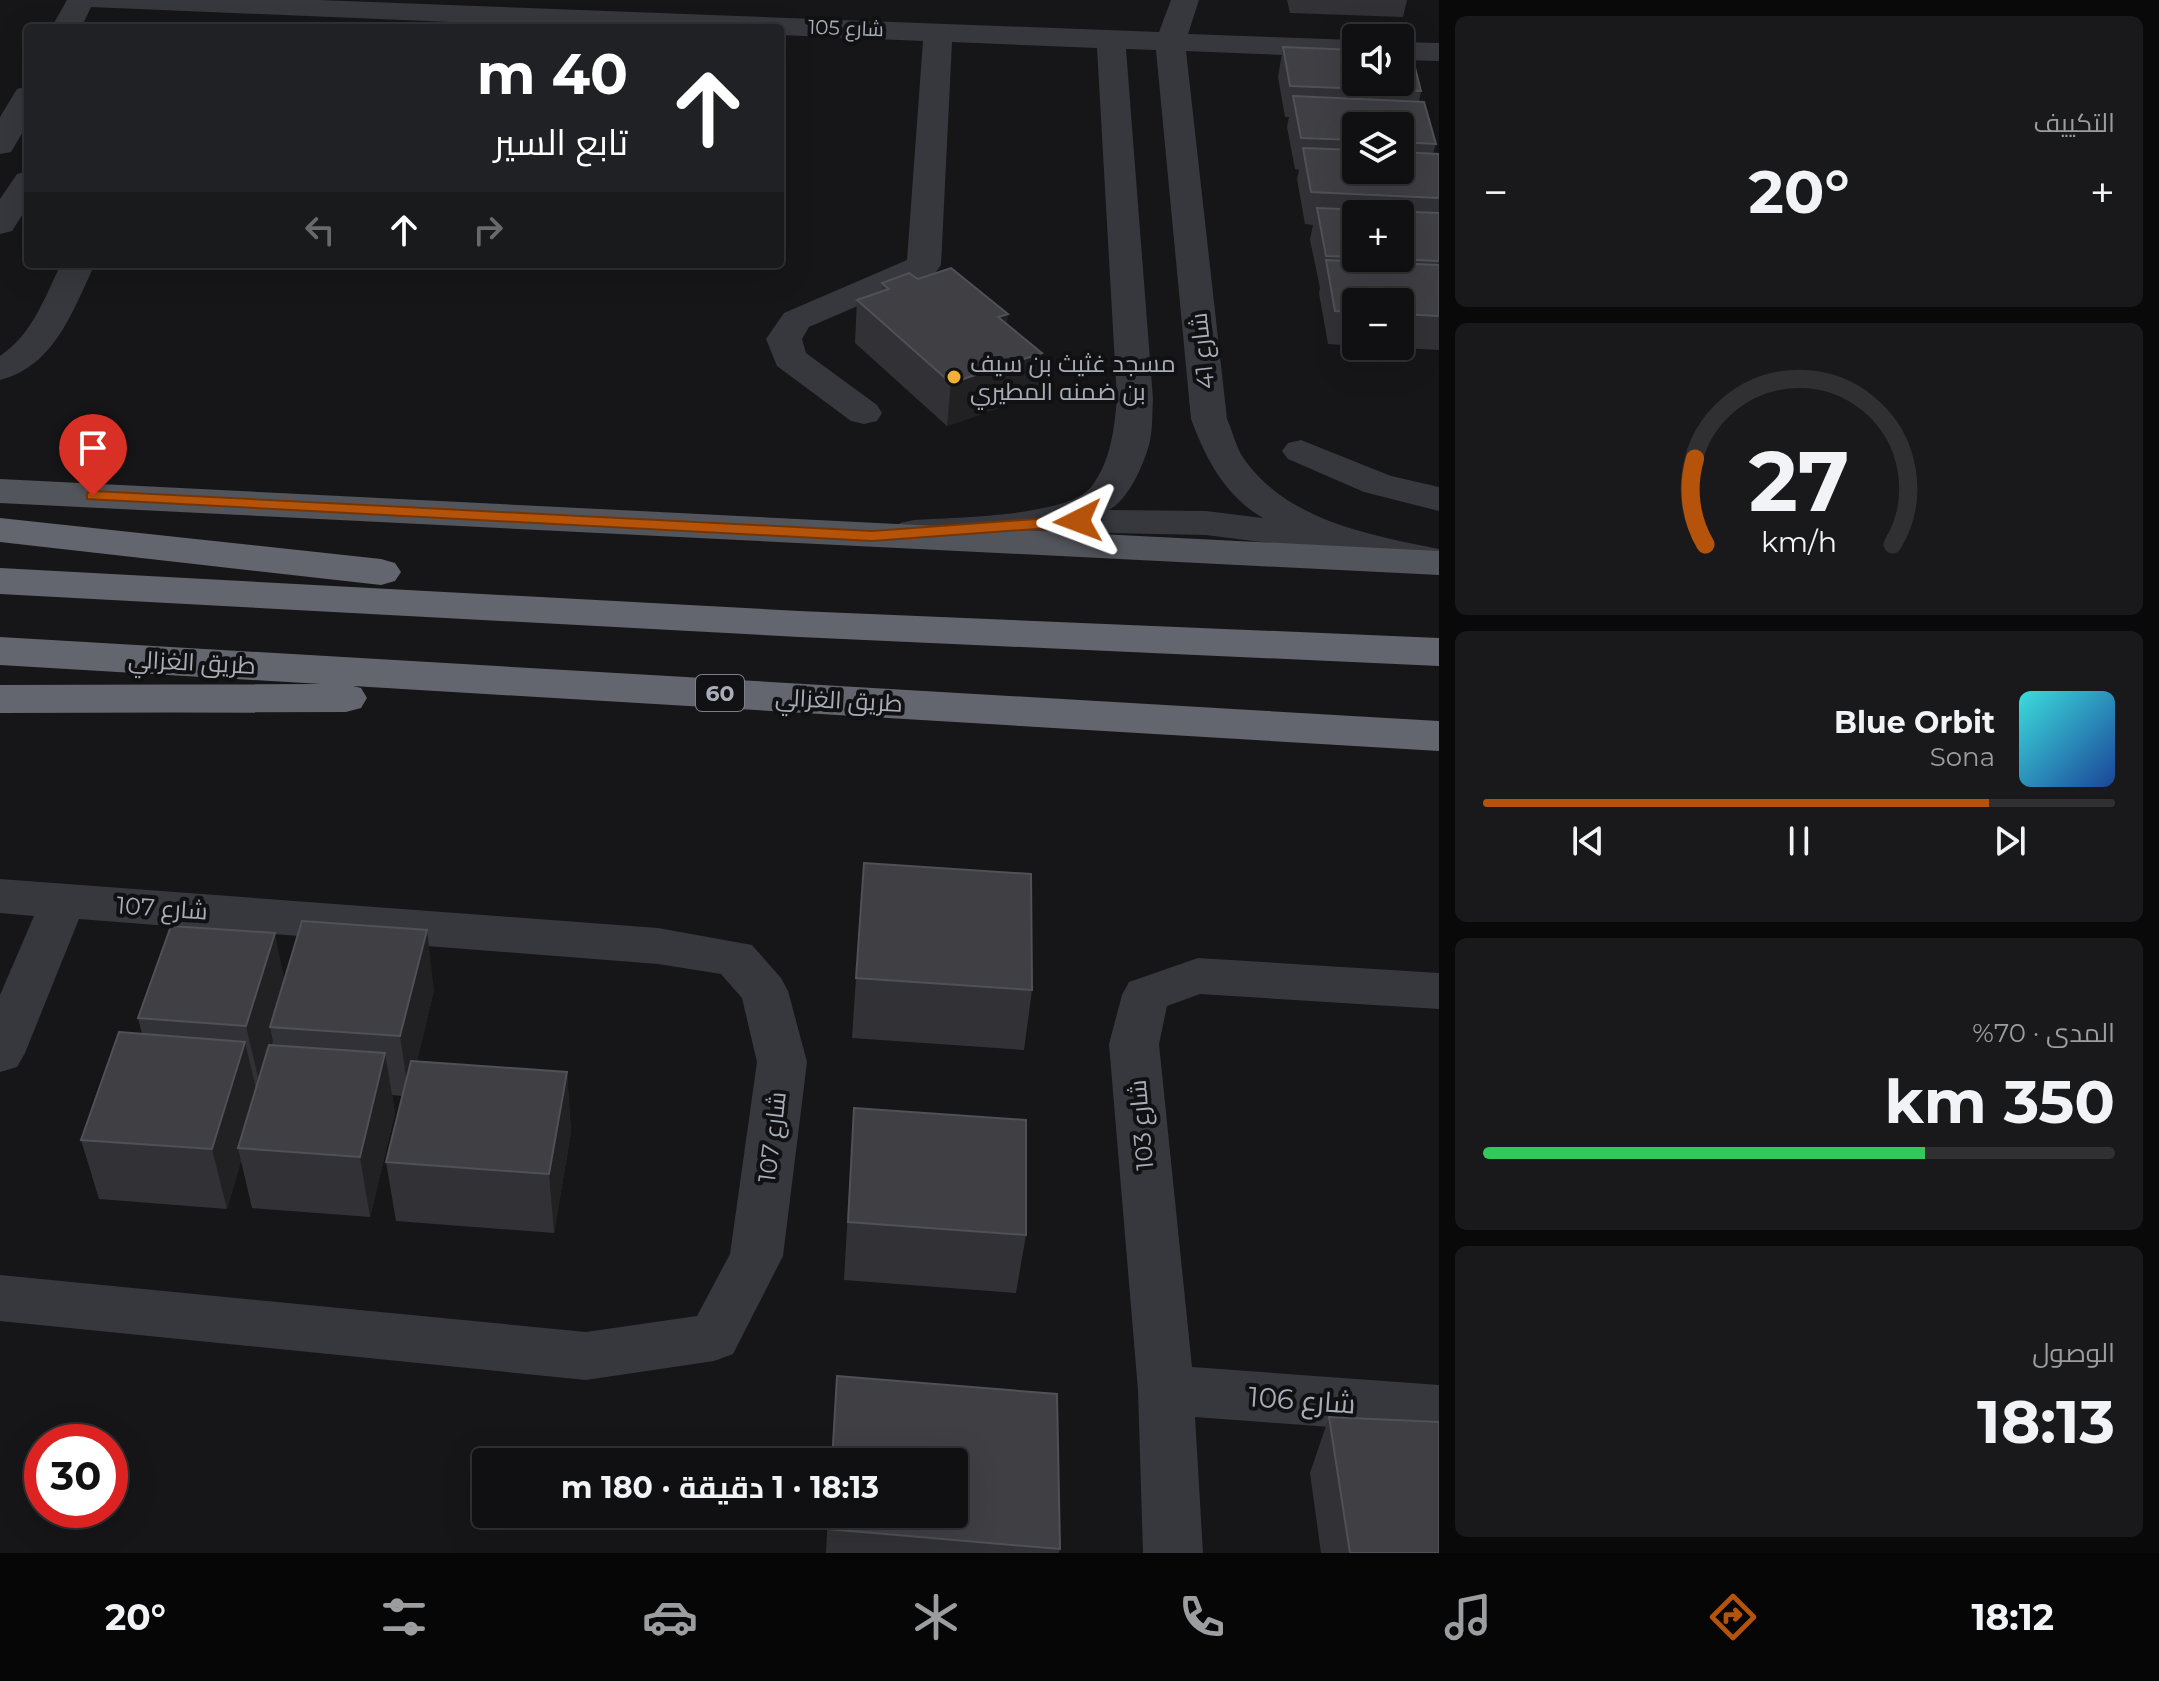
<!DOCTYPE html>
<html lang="ar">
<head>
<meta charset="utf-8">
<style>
	body { margin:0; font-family:Montserrat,Cairo,sans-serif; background:#19191b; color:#f1f3f6; direction:rtl; height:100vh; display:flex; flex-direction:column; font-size:30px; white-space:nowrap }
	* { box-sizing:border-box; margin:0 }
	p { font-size:26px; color:#9c9d9f }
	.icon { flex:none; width:44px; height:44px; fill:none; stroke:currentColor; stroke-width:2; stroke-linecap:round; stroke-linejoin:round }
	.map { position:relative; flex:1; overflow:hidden; direction:ltr }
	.drawer { display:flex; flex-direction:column; gap:16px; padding:16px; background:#09090a; width:720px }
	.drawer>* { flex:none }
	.top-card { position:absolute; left:24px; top:24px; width:760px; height:244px; border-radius:8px; box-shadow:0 8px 32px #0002,0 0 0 2px #303032; direction:rtl; background:#202124; color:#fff; overflow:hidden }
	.tools { position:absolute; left:1342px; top:24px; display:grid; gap:16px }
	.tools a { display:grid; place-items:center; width:72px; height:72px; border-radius:8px; background:#101012; box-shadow:0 8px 32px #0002,0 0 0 2px #303032; font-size:40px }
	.speed { position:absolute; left:24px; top:1424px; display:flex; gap:16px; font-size:40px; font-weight:700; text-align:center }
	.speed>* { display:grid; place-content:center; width:104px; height:104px; border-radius:50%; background:#101012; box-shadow:0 8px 32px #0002,0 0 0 2px #303032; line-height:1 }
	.speed .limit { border:12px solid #d22; background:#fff; color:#111 }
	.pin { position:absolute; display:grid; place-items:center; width:68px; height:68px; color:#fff; margin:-82px -34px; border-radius:50% 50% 50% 0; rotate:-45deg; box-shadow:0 0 8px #0007 }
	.pin .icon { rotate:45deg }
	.me { position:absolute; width:88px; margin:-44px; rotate:267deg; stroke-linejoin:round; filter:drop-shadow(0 0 6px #0008) }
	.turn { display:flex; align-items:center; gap:28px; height:168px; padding:0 24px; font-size:36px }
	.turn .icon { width:104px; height:104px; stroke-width:2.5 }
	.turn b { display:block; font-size:56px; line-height:68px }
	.lanes { display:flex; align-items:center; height:76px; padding:0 24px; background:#0003; justify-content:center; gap:40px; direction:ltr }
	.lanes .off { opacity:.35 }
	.big { font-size:60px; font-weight:700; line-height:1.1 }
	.drawer .card { flex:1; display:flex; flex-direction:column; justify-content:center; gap:12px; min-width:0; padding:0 28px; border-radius:12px; background:#19191b }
	.drawer .dial { align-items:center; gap:0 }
	.dial svg { height:208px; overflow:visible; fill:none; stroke:#303032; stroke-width:7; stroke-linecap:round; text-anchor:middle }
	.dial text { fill:#f1f3f6; stroke:none }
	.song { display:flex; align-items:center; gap:24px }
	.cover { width:96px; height:96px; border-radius:12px; background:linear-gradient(135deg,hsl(180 70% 55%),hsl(220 70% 35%)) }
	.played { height:8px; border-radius:4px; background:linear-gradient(90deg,#b45309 80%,#303032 80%) }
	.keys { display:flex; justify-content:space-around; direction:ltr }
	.heat { display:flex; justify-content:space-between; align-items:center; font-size:44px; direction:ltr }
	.charge { height:12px; border-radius:6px; background:linear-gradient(90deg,#34c759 70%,#303032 0) }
	.trip { position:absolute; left:472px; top:1448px; width:496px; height:80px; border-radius:8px; background:#101012; box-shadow:0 8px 32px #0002,0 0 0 2px #303032; font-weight:700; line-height:80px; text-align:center; direction:rtl }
	.tabs { display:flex; height:128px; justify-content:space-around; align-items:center; background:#060607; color:#9c9d9f }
	.tabs .icon { width:56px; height:56px }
	.tabs .current { color:#b45309 }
	.tabs b { font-size:36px; color:#f1f3f6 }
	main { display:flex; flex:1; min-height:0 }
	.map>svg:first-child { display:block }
</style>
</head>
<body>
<main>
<section class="drawer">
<div class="card"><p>التكييف</p>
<div class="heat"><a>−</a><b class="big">20°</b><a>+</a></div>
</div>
<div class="card dial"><svg viewBox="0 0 100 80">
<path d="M14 69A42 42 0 1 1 86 69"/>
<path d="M14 69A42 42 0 0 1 10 36" stroke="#b45309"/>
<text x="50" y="56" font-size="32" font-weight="700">27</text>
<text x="50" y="72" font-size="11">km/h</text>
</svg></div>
<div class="card">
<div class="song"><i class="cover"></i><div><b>Blue Orbit</b><p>Sona</p></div></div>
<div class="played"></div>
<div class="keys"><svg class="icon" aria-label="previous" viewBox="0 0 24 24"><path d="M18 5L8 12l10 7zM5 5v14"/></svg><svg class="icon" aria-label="pause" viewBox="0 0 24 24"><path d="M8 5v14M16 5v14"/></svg><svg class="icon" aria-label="next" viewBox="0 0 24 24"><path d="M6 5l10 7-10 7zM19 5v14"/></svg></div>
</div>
<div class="card"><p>المدى · 70%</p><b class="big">350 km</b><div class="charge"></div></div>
<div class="card"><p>الوصول</p><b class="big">18:13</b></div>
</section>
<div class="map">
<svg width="1439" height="1553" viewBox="0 0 1439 1553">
	<rect width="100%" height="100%" fill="#161618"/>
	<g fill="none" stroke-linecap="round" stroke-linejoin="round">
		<path fill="#37383d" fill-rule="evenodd" d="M 67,0 L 318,0 L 1159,32 L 1171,0 L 1199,0 L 1188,34 L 1356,40 L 1356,58 L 1186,51 L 1227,419 C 1233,432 1236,448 1244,459 C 1288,521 1370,535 1439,549 L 1439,573 L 1321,545 L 1308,548 L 1206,535 L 1060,532 L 914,544 L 900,541 L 894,532 L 900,523 L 914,520 C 953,517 1069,517 1092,486 C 1111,460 1114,430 1117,399 L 1097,48 L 952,42 L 941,265 L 936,272 L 809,327 L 802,339 L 806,353 L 877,405 L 882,413 L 877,421 L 864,424 L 851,421 L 777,366 L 766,339 L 784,313 L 907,260 L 923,41 L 780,35 L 780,28 L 592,28 L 91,7 L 81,28 L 51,28 ZM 1126,49 L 1156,50 L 1191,419 C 1206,459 1225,496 1263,518 L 1206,511 L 1109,510 C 1128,500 1143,466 1149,445 C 1153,431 1152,413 1153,399 Z
			M 1400,42 L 1439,43 L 1439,61 L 1400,60 Z
			M 28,86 L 28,123 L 11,152 L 0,154 L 0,117 L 17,89 Z
			M 28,171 L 28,206 L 12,231 L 0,234 L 0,199 L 17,174 Z
			M 61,264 L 95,264 C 73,310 55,366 0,380 L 0,356 C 32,335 45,297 61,264 Z
			M 1301,440 L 1391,476 L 1439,487 L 1439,511 L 1364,492 L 1288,459 L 1282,451 L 1288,443 Z
			M 0,879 L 658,928 L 752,945 L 781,978 L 788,991 L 807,1062 L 783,1256 L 733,1354 L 714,1361 L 586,1380 L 0,1321 L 0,1275 L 586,1332 L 697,1316 L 730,1254 L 757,1062 L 742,998 L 721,974 L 658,964 L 79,919 L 25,1053 L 17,1067 L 0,1072 L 0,995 L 34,916 L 0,913 Z
			M 1198,958 L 1439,973 L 1439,1009 L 1200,994 L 1167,1006 L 1159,1044 L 1192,1367 L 1439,1385 L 1439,1435 L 1195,1417 L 1203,1553 L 1143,1553 L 1138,1390 L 1109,1044 L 1122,995 L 1129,982 Z"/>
		<path fill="#53555c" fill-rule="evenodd" d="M 0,479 L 1439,551 L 1439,575 L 0,503 Z"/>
		<path fill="#63666e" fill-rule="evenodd" d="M 0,518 L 381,559 L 395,563 L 401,572 L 395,581 L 381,585 L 0,542 Z
			M 0,568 L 799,611 L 1439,638 L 1439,666 L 799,637 L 0,594 Z
			M 0,637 L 1439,721 L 1439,751 L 353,686 L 361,688 L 367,698 L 361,708 L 346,712 L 0,713 L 0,685 L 321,684 L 0,665 Z"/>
	</g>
	<path fill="#323236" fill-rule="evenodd" d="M 1287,0 L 1407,0 L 1403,17 L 1290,13 Z
		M 1283,47 L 1421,91 L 1419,102 L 1436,144 L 1433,153 L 1439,154 L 1439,350 L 1366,346 L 1400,346 L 1400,302 L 1356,302 L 1356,346 L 1328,344 L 1319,293 L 1320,288 L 1310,240 L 1313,225 L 1305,224 L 1297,179 L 1299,170 L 1295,169 L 1287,127 L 1289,117 L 1285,117 L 1278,77 ZM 1356,126 L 1400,126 L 1400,170 L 1356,170 ZM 1356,214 L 1400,258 L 1356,258 Z
		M 918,279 L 1007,325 L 1037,395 L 947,426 L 855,343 L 857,300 L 882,291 L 882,283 Z
		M 856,978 L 1032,990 L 1024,1050 L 852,1038 Z
		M 285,980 L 434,990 L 417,1061 L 567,1072 L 571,1132 L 554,1233 L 396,1221 L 386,1162 L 403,1096 L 392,1095 L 395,1113 L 370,1217 L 252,1208 L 241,1161 L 227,1209 L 99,1199 L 81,1140 L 142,1034 L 138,1018 Z
		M 854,1108 L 1026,1235 L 1016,1293 L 844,1280 Z
		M 1329,1417 L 1439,1553 L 1321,1553 L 1310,1473 Z
		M 828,1514 L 1060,1549 L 1059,1553 L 826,1553 Z"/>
	<path fill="#212124" d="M 1008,314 L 1004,356 L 998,317 Z
		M 1042,353 L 1037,395 L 947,426 L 951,383 Z
		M 427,930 L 434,990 L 409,1096 L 400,1036 Z
		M 275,933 L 287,993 L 270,1027 L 273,1041 L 260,1086 L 246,1026 Z
		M 245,1042 L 259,1101 L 238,1148 L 241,1161 L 227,1209 L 212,1149 Z
		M 385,1053 L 395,1113 L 370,1217 L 360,1157 Z
		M 567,1072 L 571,1132 L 554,1233 L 549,1174 Z"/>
	<path fill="#3f3f44" stroke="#4f5156" stroke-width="2" d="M 1283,47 L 1356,50 L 1356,82 L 1400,82 L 1400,51 L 1411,52 L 1421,91 L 1290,86 Z
		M 1293,96 L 1424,102 L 1436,144 L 1400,142 L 1400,126 L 1356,126 L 1356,140 L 1301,138 Z
		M 1303,148 L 1356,150 L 1356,170 L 1400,170 L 1400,152 L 1439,154 L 1439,198 L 1311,192 Z
		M 1317,208 L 1439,213 L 1439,261 L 1372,258 L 1400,258 L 1400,214 L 1356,214 L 1356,257 L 1326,256 Z
		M 1326,260 L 1439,265 L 1439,316 L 1400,314 L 1400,302 L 1356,302 L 1356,312 L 1335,311 Z
		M 951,268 L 1008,314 L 998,317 L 1042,353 L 951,383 L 857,300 L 889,289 L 882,283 L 909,273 L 918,279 Z
		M 864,863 L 1031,874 L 1032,990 L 856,978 Z
		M 302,921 L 427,930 L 400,1036 L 270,1027 Z
		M 171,926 L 275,933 L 246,1026 L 138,1018 Z
		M 119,1032 L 245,1042 L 212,1149 L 81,1140 Z
		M 269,1045 L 385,1053 L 360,1157 L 238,1148 Z
		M 411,1061 L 567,1072 L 549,1174 L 386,1162 Z
		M 854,1108 L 1026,1120 L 1026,1235 L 848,1222 Z
		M 837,1376 L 1057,1394 L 1060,1549 L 828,1529 L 829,1514 L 954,1514 L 954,1462 L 832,1462 Z
		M 1329,1417 L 1439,1422 L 1439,1553 L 1350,1553 Z"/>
	<path fill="#b45309" stroke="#753606" stroke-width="2" d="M 93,491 L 872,531 L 1078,516 L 1086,521 L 1078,526 L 872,541 L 87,499 L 87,493 Z"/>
	<circle fill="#f2b134" stroke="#111113" stroke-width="3" cx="954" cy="377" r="8"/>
	<g text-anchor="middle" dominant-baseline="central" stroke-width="8" stroke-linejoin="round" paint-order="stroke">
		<g font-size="20" fill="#a8adb8" stroke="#111113">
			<text transform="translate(846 28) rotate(2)">شارع 105</text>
		</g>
		<rect fill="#111113" stroke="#7b7e86" stroke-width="2" x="696" y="675" width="48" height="36" rx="6"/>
		<g font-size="22" font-weight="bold" fill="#a8adb8">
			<text x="720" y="693">60</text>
		</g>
		<g font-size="24" fill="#a8adb8" stroke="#111113">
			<text transform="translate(1202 351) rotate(-96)">شارع 41</text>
			<text transform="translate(192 662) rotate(3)">طريق الغزالي</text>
			<text transform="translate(839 700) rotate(3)">طريق الغزالي</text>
			<text transform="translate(162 908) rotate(4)">شارع 107</text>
			<text transform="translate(1141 1125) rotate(-95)">شارع 103</text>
			<text transform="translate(772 1137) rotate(-83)">شارع 107</text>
		</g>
		<g font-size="24" fill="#a8adb8" stroke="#111113" text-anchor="start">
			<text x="970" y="363">مسجد غثيث بن سيف<tspan x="970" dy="28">بن ضمنه المطيري</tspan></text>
		</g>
		<g font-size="28" fill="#a8adb8" stroke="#111113">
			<text transform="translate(1302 1400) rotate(4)">شارع 106</text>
		</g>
	</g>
</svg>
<div class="tools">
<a><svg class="icon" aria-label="sound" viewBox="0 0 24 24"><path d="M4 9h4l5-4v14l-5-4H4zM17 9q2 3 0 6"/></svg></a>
<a><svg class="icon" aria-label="layers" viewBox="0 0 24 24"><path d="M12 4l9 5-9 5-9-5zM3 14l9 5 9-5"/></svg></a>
<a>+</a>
<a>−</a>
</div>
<div class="speed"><div class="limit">30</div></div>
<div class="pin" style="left:93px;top:496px;background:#d93025"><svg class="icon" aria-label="arrive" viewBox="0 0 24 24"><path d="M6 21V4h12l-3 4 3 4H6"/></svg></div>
<svg class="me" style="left:1078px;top:521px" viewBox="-20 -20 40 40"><path d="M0-17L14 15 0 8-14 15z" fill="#b45309" stroke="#fff" stroke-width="4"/></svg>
<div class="trip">18:13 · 1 دقيقة · 180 m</div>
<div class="top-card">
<div class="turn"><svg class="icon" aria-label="ahead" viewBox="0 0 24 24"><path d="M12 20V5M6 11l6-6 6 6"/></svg><div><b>40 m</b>تابع السير</div></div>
<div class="lanes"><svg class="icon off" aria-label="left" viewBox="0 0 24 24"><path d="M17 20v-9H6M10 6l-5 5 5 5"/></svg><svg class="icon" aria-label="ahead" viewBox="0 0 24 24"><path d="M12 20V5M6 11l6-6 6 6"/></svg><svg class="icon off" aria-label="right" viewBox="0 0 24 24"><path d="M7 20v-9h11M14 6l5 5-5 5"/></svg></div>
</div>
</div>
</main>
<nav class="tabs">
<b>18:12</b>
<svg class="icon current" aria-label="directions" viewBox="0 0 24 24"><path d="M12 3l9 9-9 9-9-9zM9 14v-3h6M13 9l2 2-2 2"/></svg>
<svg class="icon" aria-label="music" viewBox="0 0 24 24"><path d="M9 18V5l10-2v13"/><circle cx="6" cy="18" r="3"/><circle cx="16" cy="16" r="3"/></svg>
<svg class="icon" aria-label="phone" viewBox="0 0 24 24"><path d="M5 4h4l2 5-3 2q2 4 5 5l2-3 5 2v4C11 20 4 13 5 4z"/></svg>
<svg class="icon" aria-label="climate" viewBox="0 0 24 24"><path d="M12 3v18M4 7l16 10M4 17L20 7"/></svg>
<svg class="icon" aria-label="car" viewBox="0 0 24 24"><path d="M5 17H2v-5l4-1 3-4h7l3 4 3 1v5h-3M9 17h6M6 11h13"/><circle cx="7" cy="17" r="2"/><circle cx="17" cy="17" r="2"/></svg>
<svg class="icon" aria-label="filters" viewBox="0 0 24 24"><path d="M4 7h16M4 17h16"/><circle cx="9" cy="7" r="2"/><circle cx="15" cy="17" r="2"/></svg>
<b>20°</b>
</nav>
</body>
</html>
